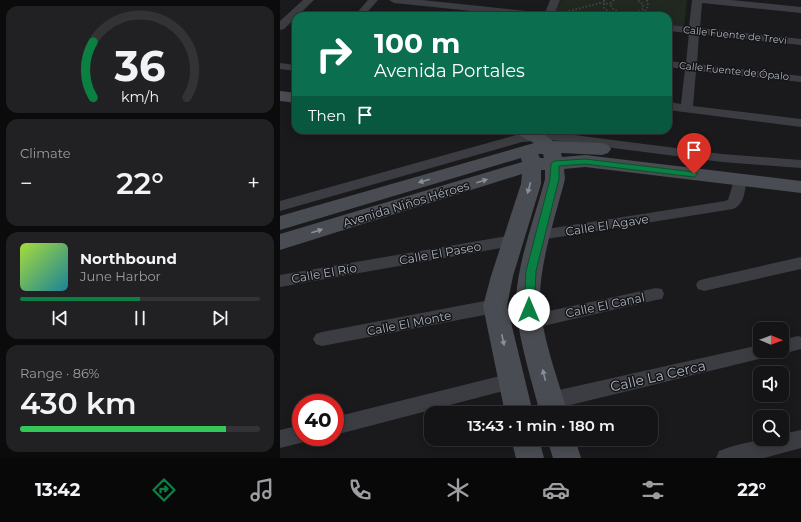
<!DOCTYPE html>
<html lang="en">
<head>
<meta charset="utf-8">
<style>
	body { margin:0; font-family:Montserrat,sans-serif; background:#212123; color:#f1f3f6; height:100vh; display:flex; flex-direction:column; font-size:15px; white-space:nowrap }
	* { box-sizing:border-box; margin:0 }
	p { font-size:13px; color:#9d9ea1 }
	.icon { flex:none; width:22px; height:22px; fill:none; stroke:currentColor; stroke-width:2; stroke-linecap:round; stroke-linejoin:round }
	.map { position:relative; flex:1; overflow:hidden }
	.side { display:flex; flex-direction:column; gap:6px; padding:6px; background:#0b0b0c; width:280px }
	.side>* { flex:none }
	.hud { position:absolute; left:12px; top:12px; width:380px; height:122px; border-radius:12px; box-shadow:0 2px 10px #0003,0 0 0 1px #333335; background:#0b6e4f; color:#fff; overflow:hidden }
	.needle { width:26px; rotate:91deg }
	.controls { position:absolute; left:473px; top:322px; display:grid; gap:8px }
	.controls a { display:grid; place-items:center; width:36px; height:36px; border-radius:8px; background:#141416; box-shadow:0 2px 10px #0003,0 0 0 1px #333335; font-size:20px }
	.speed { position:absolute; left:12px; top:394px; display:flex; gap:8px; font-size:20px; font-weight:700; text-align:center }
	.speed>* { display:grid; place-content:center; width:52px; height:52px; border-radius:50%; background:#141416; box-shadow:0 2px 10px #0003,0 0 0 1px #333335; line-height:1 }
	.speed .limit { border:6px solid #d22; background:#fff; color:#111 }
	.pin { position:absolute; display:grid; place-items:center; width:34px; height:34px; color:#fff; margin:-41px -17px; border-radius:50% 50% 50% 0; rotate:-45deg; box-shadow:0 0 4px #0007 }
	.pin .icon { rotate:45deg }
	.me { position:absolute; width:44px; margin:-22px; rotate:0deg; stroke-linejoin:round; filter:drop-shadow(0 0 3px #0008) }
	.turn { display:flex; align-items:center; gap:14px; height:84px; padding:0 16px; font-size:18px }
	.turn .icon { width:52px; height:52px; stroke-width:2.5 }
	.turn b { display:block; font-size:28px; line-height:34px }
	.then { display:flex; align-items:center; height:38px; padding:0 16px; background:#0003; gap:8px; font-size:15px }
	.big { font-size:30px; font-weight:600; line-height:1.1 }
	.side .tile { flex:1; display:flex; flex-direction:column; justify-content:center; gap:6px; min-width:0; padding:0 14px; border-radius:12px; background:#212123 }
	.side .dial { align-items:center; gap:0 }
	.dial svg { height:104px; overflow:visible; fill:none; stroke:#333335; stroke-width:7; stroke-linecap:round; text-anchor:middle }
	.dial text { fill:#f1f3f6; stroke:none }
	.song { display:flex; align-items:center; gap:12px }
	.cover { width:48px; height:48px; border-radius:6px; background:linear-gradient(135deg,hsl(80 70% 55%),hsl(190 70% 35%)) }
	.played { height:4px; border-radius:2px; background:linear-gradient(90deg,#0b8043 50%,#333335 50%) }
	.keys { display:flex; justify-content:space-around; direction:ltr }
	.heat { display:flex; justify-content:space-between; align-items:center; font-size:22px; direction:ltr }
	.charge { height:6px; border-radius:3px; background:linear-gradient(90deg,#34c759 86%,#333335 0) }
	.trip { position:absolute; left:144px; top:406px; width:234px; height:40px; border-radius:12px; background:#141416; box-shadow:0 2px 10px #0003,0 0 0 1px #333335; font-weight:600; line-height:40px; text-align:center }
	.menu { display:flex; height:64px; justify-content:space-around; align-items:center; background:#080809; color:#9d9ea1 }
	.menu .icon { width:28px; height:28px }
	.menu .current { color:#0b8043 }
	.menu b { font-size:18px; color:#f1f3f6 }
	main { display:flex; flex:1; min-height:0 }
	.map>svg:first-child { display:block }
</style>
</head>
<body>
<main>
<section class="side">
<div class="tile dial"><svg viewBox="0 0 100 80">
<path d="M14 69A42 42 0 1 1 86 69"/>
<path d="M14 69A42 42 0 0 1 14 26" stroke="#0b8043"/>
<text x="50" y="56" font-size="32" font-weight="700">36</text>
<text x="50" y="72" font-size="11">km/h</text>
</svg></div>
<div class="tile"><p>Climate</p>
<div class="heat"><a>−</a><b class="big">22°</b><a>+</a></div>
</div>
<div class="tile">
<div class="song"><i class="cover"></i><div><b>Northbound</b><p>June Harbor</p></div></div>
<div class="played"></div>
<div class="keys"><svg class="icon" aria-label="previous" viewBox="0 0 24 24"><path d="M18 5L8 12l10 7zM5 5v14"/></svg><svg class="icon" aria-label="pause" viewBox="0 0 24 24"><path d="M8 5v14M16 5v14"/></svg><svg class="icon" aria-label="next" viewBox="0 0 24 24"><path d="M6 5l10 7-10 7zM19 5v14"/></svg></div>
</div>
<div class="tile"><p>Range · 86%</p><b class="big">430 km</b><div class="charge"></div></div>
</section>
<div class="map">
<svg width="521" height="458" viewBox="0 0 521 458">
	<rect width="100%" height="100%" fill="#1a1a1d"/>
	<path fill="#202820" d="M 281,0 L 407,0 L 404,27 L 388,26 L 388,16 L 275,15 Z"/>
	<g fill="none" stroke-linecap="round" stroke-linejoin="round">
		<path stroke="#414449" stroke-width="2" stroke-dasharray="1.5 2" stroke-linecap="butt" d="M 324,0 L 324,8 C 335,18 352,19 365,12 L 368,6 L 367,0
			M 334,0 L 330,4 L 332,8 C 342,15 353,16 363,9 L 363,4 L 357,0
			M 282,13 L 320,3 L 330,4"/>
		<path fill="#3b3d42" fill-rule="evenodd" d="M 23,0 L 34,0 L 4,29 L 0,30 L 0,21 Z
			M 88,0 L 98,0 L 84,16 L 74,16 Z
			M 109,0 L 142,0 L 265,13 L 270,0 L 280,0 L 274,16 L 240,16 L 114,3 Z
			M 412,0 L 451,0 L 521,7 L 521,13 L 422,3 L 420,28 L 521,39 L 521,45 L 419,34 L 417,64 L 521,76 L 521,82 L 416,71 L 413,106 L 521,119 L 521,127 L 388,110 L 388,102 L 401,104 L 405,69 L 388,67 L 388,61 L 406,63 L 409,33 L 388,31 L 388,25 L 409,27 Z
			M 0,63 L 16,65 L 16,71 L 0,69 Z
			M 271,132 L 442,154 L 521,160 L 521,168 L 442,162 L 271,140 L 242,142 L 0,211 L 0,201 L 236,135 Z
			M 460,175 L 465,177 L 467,180 C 464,192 465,204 453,209 L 260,240 L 255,239 L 252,235 L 255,231 L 260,230 L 445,201 L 448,200 L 455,177 Z
			M 233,235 L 238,237 L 241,241 L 238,245 L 0,287 L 0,275 Z
			M 521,257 L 521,269 L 424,291 L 418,289 L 416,285 L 418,281 L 424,279 Z
			M 376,288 L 382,289 L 384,294 L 382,299 L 376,300 L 250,329 L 244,327 L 241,322 L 244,317 L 250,315 Z
			M 215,299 L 221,301 L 223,306 L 221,311 L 215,313 L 42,346 L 36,344 L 33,339 L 36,334 L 42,332 Z
			M 518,336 L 521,337 L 521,349 L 502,354 L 496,352 L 495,351 L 502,351 L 502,340 Z
			M 480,345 L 480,351 L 494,351 L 491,356 L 270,410 L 263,407 L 260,401 L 263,395 L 270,392 Z
			M 232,373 L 239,375 L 241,381 L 239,387 L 55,435 L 55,417 Z
			M 21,425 L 21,437 L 30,437 L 28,441 L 0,448 L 0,430 Z
			M 521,430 L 521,448 L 484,458 L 436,458 L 439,451 C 459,443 481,439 502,439 L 502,434 Z"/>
		<path fill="#494c52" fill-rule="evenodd" d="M 0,91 L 16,93 L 16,103 L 0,101 Z
			M 234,130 L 258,130 L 273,141 L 322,143 L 328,145 L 331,149 L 328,153 L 322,155 L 281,153 L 282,157 L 305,155 L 521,181 L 521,193 L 305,167 L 284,169 L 285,179 C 276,215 260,261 260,298 C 260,331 278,380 288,413 L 260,413 C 252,381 235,329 236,297 C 239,257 255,217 265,179 L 265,170 L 261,170 L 261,184 L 233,276 L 227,306 L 253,413 L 225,413 L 203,306 L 211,276 L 241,184 L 242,174 L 0,250 L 0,234 L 242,162 L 241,158 L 0,230 L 0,216 L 254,143 L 237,134 ZM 258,154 L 263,154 L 264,158 L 260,158 Z
			M 231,439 L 259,439 L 264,458 L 236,458 Z
			M 267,439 L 295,439 L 301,458 L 273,458 Z"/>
	</g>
	<defs><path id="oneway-solid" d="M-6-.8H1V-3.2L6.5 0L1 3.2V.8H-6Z"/></defs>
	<g fill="#898f97">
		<use href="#oneway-solid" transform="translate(144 181) rotate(164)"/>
		<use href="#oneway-solid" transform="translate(202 181) rotate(-17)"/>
		<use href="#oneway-solid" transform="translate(249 188) rotate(105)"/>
		<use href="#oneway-solid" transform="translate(37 231) rotate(-17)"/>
		<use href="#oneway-solid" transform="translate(223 340) rotate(78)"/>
		<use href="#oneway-solid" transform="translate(264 375) rotate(-104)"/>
	</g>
	<path fill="#0b8043" stroke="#07532c" d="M 305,159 L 414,172 L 418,174 L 414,177 L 305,164 L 279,166 L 279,179 L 256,271 L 254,310 L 253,313 L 246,313 L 244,310 L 246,271 L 270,179 L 271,163 L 275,161 Z"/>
	<g text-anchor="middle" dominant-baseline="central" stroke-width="3" stroke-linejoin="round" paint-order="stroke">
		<g font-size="10" fill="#acb3bc" stroke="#151518">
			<text transform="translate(455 35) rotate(6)">Calle Fuente de Trevi</text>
			<text transform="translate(454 71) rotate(6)">Calle Fuente de Ópalo</text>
		</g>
		<g font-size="12" fill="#acb3bc" stroke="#151518">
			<text transform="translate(126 204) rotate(-17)">Avenida Niños Héroes</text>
			<text transform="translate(327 225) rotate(-9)">Calle El Agave</text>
			<text transform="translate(160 253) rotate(-10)">Calle El Paseo</text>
			<text transform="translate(44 273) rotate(-10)">Calle El Río</text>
			<text transform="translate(325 305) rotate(-12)">Calle El Canal</text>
			<text transform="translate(129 323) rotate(-11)">Calle El Monte</text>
		</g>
		<g font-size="14" fill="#acb3bc" stroke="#151518">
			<text transform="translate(378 376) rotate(-13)">Calle La Cerca</text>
		</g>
	</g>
</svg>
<div class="controls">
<a><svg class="needle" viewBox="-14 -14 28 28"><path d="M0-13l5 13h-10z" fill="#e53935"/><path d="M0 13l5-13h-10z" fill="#9d9ea1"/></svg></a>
<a><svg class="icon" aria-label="sound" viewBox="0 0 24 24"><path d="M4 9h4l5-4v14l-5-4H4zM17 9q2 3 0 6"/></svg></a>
<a><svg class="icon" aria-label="search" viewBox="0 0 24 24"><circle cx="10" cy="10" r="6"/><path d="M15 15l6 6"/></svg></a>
</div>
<div class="speed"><div class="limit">40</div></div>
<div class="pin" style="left:414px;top:174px;background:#d93025"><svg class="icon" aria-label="arrive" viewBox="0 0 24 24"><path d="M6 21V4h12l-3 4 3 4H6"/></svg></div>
<svg class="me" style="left:249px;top:310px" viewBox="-20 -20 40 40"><circle r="19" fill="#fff"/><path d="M0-13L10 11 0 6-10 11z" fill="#0b8043"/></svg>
<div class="trip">13:43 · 1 min · 180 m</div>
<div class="hud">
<div class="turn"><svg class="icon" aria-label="right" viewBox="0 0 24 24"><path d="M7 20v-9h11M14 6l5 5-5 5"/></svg><div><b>100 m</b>Avenida Portales</div></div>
<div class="then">Then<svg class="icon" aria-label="arrive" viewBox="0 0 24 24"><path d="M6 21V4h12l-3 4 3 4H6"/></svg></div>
</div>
</div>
</main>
<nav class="menu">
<b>13:42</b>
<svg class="icon current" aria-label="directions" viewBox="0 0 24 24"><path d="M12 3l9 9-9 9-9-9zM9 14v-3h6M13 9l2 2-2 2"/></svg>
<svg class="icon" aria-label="music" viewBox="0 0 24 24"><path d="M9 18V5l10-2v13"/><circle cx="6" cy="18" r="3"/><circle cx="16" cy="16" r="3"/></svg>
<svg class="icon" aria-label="phone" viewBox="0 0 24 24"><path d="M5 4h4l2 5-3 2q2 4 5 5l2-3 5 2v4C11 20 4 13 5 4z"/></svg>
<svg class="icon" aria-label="climate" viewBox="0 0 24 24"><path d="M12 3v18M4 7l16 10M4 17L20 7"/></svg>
<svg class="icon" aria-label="car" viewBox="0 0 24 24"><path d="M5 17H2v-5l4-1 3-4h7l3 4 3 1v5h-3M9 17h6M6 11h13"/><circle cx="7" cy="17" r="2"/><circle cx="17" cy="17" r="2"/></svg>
<svg class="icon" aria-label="filters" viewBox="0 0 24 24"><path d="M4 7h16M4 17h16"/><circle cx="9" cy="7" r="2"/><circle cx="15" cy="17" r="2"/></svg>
<b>22°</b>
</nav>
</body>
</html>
